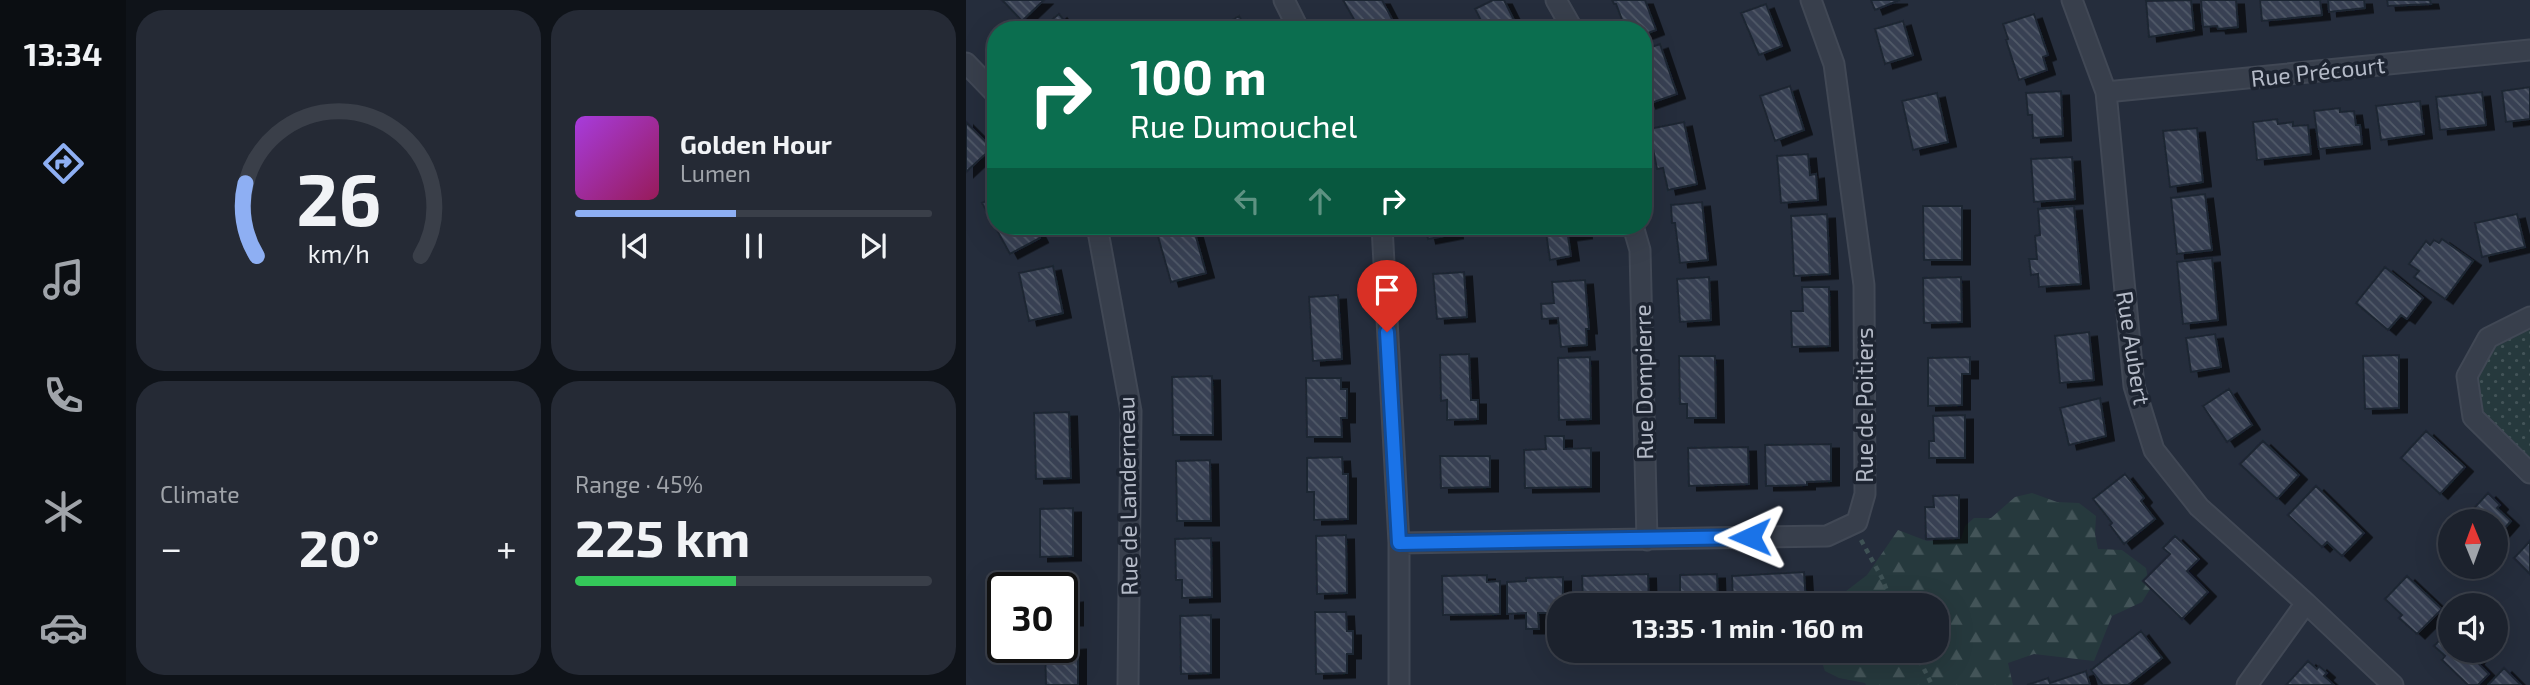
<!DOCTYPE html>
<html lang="en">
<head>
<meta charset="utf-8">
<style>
	body { margin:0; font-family:"Exo 2",sans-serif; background:#252a35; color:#f1f3f6; height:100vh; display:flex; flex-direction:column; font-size:26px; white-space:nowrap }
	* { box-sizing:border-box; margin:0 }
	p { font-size:23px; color:#a0a4aa }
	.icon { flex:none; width:38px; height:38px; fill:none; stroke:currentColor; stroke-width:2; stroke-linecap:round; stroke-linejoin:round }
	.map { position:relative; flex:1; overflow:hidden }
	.details { display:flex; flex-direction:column; gap:10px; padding:10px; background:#0f1319; width:840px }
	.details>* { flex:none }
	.hud { position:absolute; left:21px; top:21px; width:665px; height:214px; border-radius:28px; box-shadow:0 7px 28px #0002,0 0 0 2px #3a3f49; background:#0b6e4f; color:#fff; overflow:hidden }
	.needle { width:46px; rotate:359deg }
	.fabs { position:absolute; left:1472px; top:509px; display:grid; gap:14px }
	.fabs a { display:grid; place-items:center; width:70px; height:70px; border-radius:50%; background:#1c222d; box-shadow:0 7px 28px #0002,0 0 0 2px #3a3f49; font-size:35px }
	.speed { position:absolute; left:21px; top:572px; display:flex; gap:14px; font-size:35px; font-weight:700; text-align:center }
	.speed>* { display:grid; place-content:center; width:91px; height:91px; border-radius:50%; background:#1c222d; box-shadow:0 7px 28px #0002,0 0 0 2px #3a3f49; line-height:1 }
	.speed .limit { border:4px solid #111; border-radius:10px; background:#fff; color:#111 }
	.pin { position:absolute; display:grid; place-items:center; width:60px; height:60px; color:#fff; margin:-72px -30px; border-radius:50% 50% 50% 0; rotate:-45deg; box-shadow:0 0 7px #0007 }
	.pin .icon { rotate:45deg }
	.me { position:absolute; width:77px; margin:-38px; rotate:269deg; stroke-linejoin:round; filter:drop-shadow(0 0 5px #0008) }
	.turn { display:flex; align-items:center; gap:24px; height:147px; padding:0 28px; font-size:32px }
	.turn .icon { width:91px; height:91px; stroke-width:2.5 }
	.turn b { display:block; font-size:49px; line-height:60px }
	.lanes { display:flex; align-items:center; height:66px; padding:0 28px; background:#0003; justify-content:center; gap:35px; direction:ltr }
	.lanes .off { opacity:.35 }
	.big { font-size:52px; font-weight:700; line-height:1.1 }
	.details .tile { flex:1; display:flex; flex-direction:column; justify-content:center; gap:10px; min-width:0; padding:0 24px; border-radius:28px; background:#252a35 }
	.details .dial { align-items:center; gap:0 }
	.dial svg { height:182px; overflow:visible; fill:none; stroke:#3a3f49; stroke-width:7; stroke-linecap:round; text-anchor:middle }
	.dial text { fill:#f1f3f6; stroke:none }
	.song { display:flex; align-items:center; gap:21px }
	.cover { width:84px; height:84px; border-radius:10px; background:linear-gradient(135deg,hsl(280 70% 55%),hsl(330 70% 35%)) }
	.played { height:7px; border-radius:4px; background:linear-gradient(90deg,#8eaff3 45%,#3a3f49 45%) }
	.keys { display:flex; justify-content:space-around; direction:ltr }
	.heat { display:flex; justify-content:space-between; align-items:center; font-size:38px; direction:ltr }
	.charge { height:10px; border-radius:5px; background:linear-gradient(90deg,#34c759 45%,#3a3f49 0) }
	.details .tiles { flex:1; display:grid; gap:10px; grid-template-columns:repeat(2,1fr) }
	.trip { position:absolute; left:581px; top:593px; width:402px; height:70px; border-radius:28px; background:#1c222d; box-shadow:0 7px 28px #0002,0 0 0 2px #3a3f49; font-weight:700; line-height:70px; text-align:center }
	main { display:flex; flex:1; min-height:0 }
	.tab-bar { display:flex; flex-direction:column; width:126px; justify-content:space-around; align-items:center; background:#0b0e12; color:#a0a4aa }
	.tab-bar .icon { width:49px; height:49px }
	.tab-bar .on { color:#8eaff3 }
	.tab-bar b { font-size:32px; color:#f1f3f6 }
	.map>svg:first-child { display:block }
</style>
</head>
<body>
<main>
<nav class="tab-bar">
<b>13:34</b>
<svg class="icon on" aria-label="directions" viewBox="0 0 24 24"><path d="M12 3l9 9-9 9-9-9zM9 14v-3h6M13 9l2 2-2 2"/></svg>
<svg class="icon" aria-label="music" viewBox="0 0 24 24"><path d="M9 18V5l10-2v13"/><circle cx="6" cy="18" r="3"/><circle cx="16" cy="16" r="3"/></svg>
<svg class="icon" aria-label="phone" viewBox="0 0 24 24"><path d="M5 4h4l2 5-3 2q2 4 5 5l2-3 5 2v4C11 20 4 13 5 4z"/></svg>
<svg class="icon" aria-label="climate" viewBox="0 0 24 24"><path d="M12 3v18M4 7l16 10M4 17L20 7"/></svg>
<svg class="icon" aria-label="car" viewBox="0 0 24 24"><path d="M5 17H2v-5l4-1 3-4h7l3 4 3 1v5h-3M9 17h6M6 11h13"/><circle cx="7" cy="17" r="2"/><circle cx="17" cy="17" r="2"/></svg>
</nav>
<section class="details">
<div class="tiles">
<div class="tile dial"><svg viewBox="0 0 100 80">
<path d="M14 69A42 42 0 1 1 86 69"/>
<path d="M14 69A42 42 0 0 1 9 37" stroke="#8eaff3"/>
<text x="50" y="56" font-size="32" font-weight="700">26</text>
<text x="50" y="72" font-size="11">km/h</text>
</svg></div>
<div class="tile">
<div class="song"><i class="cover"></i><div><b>Golden Hour</b><p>Lumen</p></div></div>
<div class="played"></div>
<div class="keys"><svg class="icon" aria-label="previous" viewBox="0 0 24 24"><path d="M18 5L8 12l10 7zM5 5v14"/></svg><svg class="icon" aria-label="pause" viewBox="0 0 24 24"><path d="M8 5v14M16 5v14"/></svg><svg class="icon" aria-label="next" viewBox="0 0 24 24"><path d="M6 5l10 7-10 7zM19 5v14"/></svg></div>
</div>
<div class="tile"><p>Climate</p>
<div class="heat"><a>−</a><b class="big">20°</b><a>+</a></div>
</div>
<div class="tile"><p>Range · 45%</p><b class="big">225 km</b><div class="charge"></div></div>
</div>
</section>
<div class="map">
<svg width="1564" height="685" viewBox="0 0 1564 685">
	<defs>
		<pattern id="grass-dots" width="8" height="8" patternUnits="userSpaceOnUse" patternTransform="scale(1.75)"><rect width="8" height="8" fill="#26393d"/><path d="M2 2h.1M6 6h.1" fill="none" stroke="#435458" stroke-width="1.8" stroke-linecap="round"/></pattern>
		<pattern id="forest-firs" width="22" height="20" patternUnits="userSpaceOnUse" patternTransform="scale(1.75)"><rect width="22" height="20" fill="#26393d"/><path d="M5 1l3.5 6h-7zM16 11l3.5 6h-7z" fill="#435458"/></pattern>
		<pattern id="building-back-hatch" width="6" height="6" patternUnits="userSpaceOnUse" patternTransform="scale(1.75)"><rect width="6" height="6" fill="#374152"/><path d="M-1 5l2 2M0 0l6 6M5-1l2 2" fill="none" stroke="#525a69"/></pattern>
		<filter id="shadow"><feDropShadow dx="8" dy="4.5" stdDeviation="0" flood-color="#0009"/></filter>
	</defs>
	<rect width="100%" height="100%" fill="#252d3c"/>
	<path fill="url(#grass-dots)" d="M 1564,317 L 1564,473 L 1507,417 L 1501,376 L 1522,338 Z"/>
	<path fill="url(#forest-firs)" d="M 1066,493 L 1091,502 L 1113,503 L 1130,516 L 1129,534 L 1132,549 L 1156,550 L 1180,568 L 1184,589 L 1176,602 L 1146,616 L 1128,661 L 1068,654 L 1042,663 L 1047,685 L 900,685 L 899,683 L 873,678 L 859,671 L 852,651 L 971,651 L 971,606 L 862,605 L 901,575 L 932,530 L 961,541 L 995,539 L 999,526 L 1008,518 L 1025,518 L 1049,497 Z"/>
	<path fill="url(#building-back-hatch)" stroke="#1f2633" stroke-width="2" filter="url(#shadow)" d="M 36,0 L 78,0 L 56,21 Z
		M 377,0 L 416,0 L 426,19 L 407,30 L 394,30 Z
		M 527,0 L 538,0 L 553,30 L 520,30 L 509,9 Z
		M 646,0 L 679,0 L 690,30 L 677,35 L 677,30 L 660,30 L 650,4 L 648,4 Z
		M 905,0 L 934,0 L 909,10 Z
		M 1225,0 L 1228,30 L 1183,37 L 1180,1 Z
		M 1235,0 L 1270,0 L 1272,27 L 1252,29 L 1251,26 L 1237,27 Z
		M 1294,0 L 1354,0 L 1356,15 L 1296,21 Z
		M 1362,0 L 1398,0 L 1399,8 L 1363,12 Z
		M 1421,0 L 1464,0 L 1465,4 L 1422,6 Z
		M 800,4 L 816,46 L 793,55 L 775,13 Z
		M 93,14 L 106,30 L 73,30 Z
		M 1068,14 L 1082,55 L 1077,57 L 1081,70 L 1053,80 L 1040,40 L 1042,39 L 1037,24 Z
		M 273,16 L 282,30 L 250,30 Z
		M 937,21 L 947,55 L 919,64 L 909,29 Z
		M 694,44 L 711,94 L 682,104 L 677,91 L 677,50 Z
		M 824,86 L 838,130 L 809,141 L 794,96 Z
		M 1564,87 L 1564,119 L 1540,122 L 1536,91 Z
		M 1095,91 L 1097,136 L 1067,138 L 1066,115 L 1062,115 L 1060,93 Z
		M 1516,92 L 1520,125 L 1474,130 L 1470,97 Z
		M 971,93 L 982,142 L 947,150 L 936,101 Z
		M 1454,101 L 1458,134 L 1415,140 L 1410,106 Z
		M 1374,108 L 1374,112 L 1388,111 L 1390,125 L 1394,125 L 1396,144 L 1353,149 L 1348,111 Z
		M 1311,119 L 1312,124 L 1327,122 L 1327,126 L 1342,125 L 1345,154 L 1291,160 L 1287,122 Z
		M 0,122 L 26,148 L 0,172 Z
		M 718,122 L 731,184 L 702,190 L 697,168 L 691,169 L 683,129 Z
		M 1231,128 L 1237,182 L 1204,187 L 1197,131 Z
		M 842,154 L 844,175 L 850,174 L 852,200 L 815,203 L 811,156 Z
		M 1106,157 L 1109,199 L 1068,202 L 1065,159 Z
		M 1239,194 L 1246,250 L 1211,254 L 1205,198 Z
		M 30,196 L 30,226 L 68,226 L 74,238 L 44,254 L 16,203 Z
		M 736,202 L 742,260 L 714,263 L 709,223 L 706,223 L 705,205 Z
		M 957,206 L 996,206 L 996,260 L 958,260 Z
		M 1108,206 L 1115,284 L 1073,287 L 1072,274 L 1065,275 L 1063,259 L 1071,259 L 1069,236 L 1074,235 L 1072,209 Z
		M 861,214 L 864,274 L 828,276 L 825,216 Z
		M 1551,214 L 1559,247 L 1516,257 L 1509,223 Z
		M 218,226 L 227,226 L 240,273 L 205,282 L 191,233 Z
		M 459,226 L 488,226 L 489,234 L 462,239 Z
		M 579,226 L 617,226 L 618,234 L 602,236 L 605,256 L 584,260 Z
		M 1476,239 L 1507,261 L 1479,299 L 1448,277 L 1453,271 L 1443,264 L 1460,241 L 1464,245 L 1468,240 L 1473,243 Z
		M 1246,258 L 1252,320 L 1217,324 L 1211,262 Z
		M 87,266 L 97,313 L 63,321 L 53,273 Z
		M 1419,267 L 1457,298 L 1441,319 L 1435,315 L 1422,330 L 1390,303 Z
		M 498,272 L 501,317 L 471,319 L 467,274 Z
		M 743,277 L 745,320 L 714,322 L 711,279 Z
		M 995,277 L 996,322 L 958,323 L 957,278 Z
		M 619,280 L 623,329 L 620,329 L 621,345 L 595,347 L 592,318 L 576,319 L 575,304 L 588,303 L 586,282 Z
		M 836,287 L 863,287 L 864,346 L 826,347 L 825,311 L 837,311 Z
		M 372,295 L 376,359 L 347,361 L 343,297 Z
		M 1123,332 L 1128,380 L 1094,383 L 1089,336 Z
		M 1249,334 L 1255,367 L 1225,372 L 1220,338 Z
		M 503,354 L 505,400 L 512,400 L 512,419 L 481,420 L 481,400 L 475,401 L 474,355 Z
		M 1433,355 L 1433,408 L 1399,409 L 1397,356 Z
		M 713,356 L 749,356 L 750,418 L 721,418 L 721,404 L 714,404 Z
		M 624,357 L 625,419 L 593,420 L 592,358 Z
		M 1004,357 L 1004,374 L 996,374 L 996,405 L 962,406 L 962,358 Z
		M 246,376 L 247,435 L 207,435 L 206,377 Z
		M 340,378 L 375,378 L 375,389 L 381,389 L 381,418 L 375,418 L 376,437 L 341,437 Z
		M 1263,389 L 1286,425 L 1261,442 L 1237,406 Z
		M 1134,398 L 1140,436 L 1103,445 L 1094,408 Z
		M 103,412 L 105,478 L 70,479 L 68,413 Z
		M 999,415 L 999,458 L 963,458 L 963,441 L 968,441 L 967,416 Z
		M 1460,431 L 1499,467 L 1474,494 L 1435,458 Z
		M 579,436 L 598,436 L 598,449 L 625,448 L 625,487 L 559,488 L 558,450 L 580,449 Z
		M 1297,441 L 1333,475 L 1311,499 L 1274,464 Z
		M 865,444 L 865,481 L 841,482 L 841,485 L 800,486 L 799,445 Z
		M 782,447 L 783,484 L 723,486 L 722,448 Z
		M 474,456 L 524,456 L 524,487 L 475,488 Z
		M 376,457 L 377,474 L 382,474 L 382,519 L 348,520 L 348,492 L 341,492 L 341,458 Z
		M 244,460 L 245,521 L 211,521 L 210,461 Z
		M 1159,474 L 1178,498 L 1175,501 L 1189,519 L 1158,544 L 1144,525 L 1146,523 L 1127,499 Z
		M 1350,486 L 1398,533 L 1376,556 L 1361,542 L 1356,547 L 1322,515 Z
		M 1522,493 L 1534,505 L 1531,508 L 1545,521 L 1530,538 L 1530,522 L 1503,522 L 1499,518 Z
		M 993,495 L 993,538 L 960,539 L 959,507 L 968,507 L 967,496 Z
		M 107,508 L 107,556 L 74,557 L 74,509 Z
		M 380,535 L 381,593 L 351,594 L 350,536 Z
		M 1209,536 L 1233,559 L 1221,571 L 1242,592 L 1216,619 L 1177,581 L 1204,554 L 1197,548 Z
		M 245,538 L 246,597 L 216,598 L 216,580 L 210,580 L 209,539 Z
		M 1564,541 L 1564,574 L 1548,558 Z
		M 102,572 L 103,599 L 109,598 L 109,621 L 96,621 L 96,588 L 77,588 L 76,573 Z
		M 838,572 L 840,604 L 767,606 L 766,576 Z
		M 682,574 L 683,606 L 617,606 L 616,576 Z
		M 751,574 L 752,606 L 703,606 L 703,596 L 714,596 L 714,575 Z
		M 521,575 L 521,582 L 534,581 L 534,614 L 477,615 L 476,576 Z
		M 1441,576 L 1476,609 L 1451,634 L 1433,618 L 1436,615 L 1419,599 Z
		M 597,577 L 597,606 L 593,606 L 593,613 L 572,613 L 573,629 L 560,629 L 560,613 L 541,614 L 541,582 L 560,581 L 560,578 Z
		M 349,612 L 380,612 L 381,631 L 387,631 L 387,654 L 381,654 L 381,673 L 350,674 Z
		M 245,615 L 245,673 L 215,674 L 214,616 Z
		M 1484,629 L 1484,651 L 1512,651 L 1515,654 L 1509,660 L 1523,674 L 1512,685 L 1502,685 L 1476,660 L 1479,656 L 1468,646 Z
		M 1175,631 L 1196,658 L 1162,685 L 1137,685 L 1125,670 Z
		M 112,645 L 112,685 L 80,685 L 79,648 Z
		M 1342,661 L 1351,669 L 1353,666 L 1361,673 L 1358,676 L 1368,685 L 1320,685 Z
		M 1538,668 L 1555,685 L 1522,685 Z
		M 1120,671 L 1124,685 L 1061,685 L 1082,678 L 1084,683 Z"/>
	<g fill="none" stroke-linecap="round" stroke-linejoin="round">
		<g stroke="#414855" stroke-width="23">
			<path id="street" d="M 318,0 L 333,30
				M 590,0 L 607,30
				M 1106,0 L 1140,92 L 1168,386 L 1188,450 L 1233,507 L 1340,603 L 1427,685
				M 0,63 L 30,94
				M 1140,92 L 1564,50
				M 131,226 L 165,411 L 162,685
				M 416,226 L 433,543 L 433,685
				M 667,226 L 674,250 L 681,540
				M 1564,317 L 1522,338 L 1501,376 L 1507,417 L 1564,473
				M 433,543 L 861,536 L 891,522 L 899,494 L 898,285 L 868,64 L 845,0
				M 1281,685 L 1340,603"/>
		</g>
		<path stroke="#3f5255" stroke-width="4.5" stroke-dasharray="5 5" stroke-linecap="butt" d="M 895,540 L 916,578 L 927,606
			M 949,651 L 966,685"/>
		<use href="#street" stroke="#383f4c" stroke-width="19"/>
	</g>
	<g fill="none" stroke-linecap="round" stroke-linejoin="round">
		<g stroke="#114b97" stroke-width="18">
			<path id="route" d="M 421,332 L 433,543 L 784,537"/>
		</g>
		<use href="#route" stroke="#1a73e8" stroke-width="12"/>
	</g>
	<g text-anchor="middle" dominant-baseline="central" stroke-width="7" stroke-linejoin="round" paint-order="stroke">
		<g font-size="23" fill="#b4bac7" stroke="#1d2431">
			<text transform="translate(1352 71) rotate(-6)">Rue Précourt</text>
			<text transform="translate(1168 348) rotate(81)">Rue Aubert</text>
			<text transform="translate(677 382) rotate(-91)">Rue Dompierre</text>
			<text transform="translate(898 405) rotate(-90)">Rue de Poitiers</text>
			<text transform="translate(161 496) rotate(-91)">Rue de Landerneau</text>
		</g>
	</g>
</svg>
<div class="fabs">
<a><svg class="needle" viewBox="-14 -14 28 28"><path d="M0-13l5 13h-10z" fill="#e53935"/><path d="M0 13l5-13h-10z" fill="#a0a4aa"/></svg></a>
<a><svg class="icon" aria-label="sound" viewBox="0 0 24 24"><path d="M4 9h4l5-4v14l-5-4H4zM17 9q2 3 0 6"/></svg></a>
</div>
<div class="speed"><div class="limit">30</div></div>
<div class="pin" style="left:421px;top:332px;background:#d93025"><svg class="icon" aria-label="arrive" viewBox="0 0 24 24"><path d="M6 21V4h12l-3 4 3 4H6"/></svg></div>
<svg class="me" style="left:784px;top:537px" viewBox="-20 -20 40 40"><path d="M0-17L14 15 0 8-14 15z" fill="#1a73e8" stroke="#fff" stroke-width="4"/></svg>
<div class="trip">13:35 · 1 min · 160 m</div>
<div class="hud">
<div class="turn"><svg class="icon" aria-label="right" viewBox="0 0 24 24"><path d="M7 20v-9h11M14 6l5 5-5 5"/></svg><div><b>100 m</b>Rue Dumouchel</div></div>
<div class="lanes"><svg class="icon off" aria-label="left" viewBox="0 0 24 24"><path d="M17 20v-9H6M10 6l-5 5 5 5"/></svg><svg class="icon off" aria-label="ahead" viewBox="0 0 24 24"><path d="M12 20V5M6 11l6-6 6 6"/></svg><svg class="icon" aria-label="right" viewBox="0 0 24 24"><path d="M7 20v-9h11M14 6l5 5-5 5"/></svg></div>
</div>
</div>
</main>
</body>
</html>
